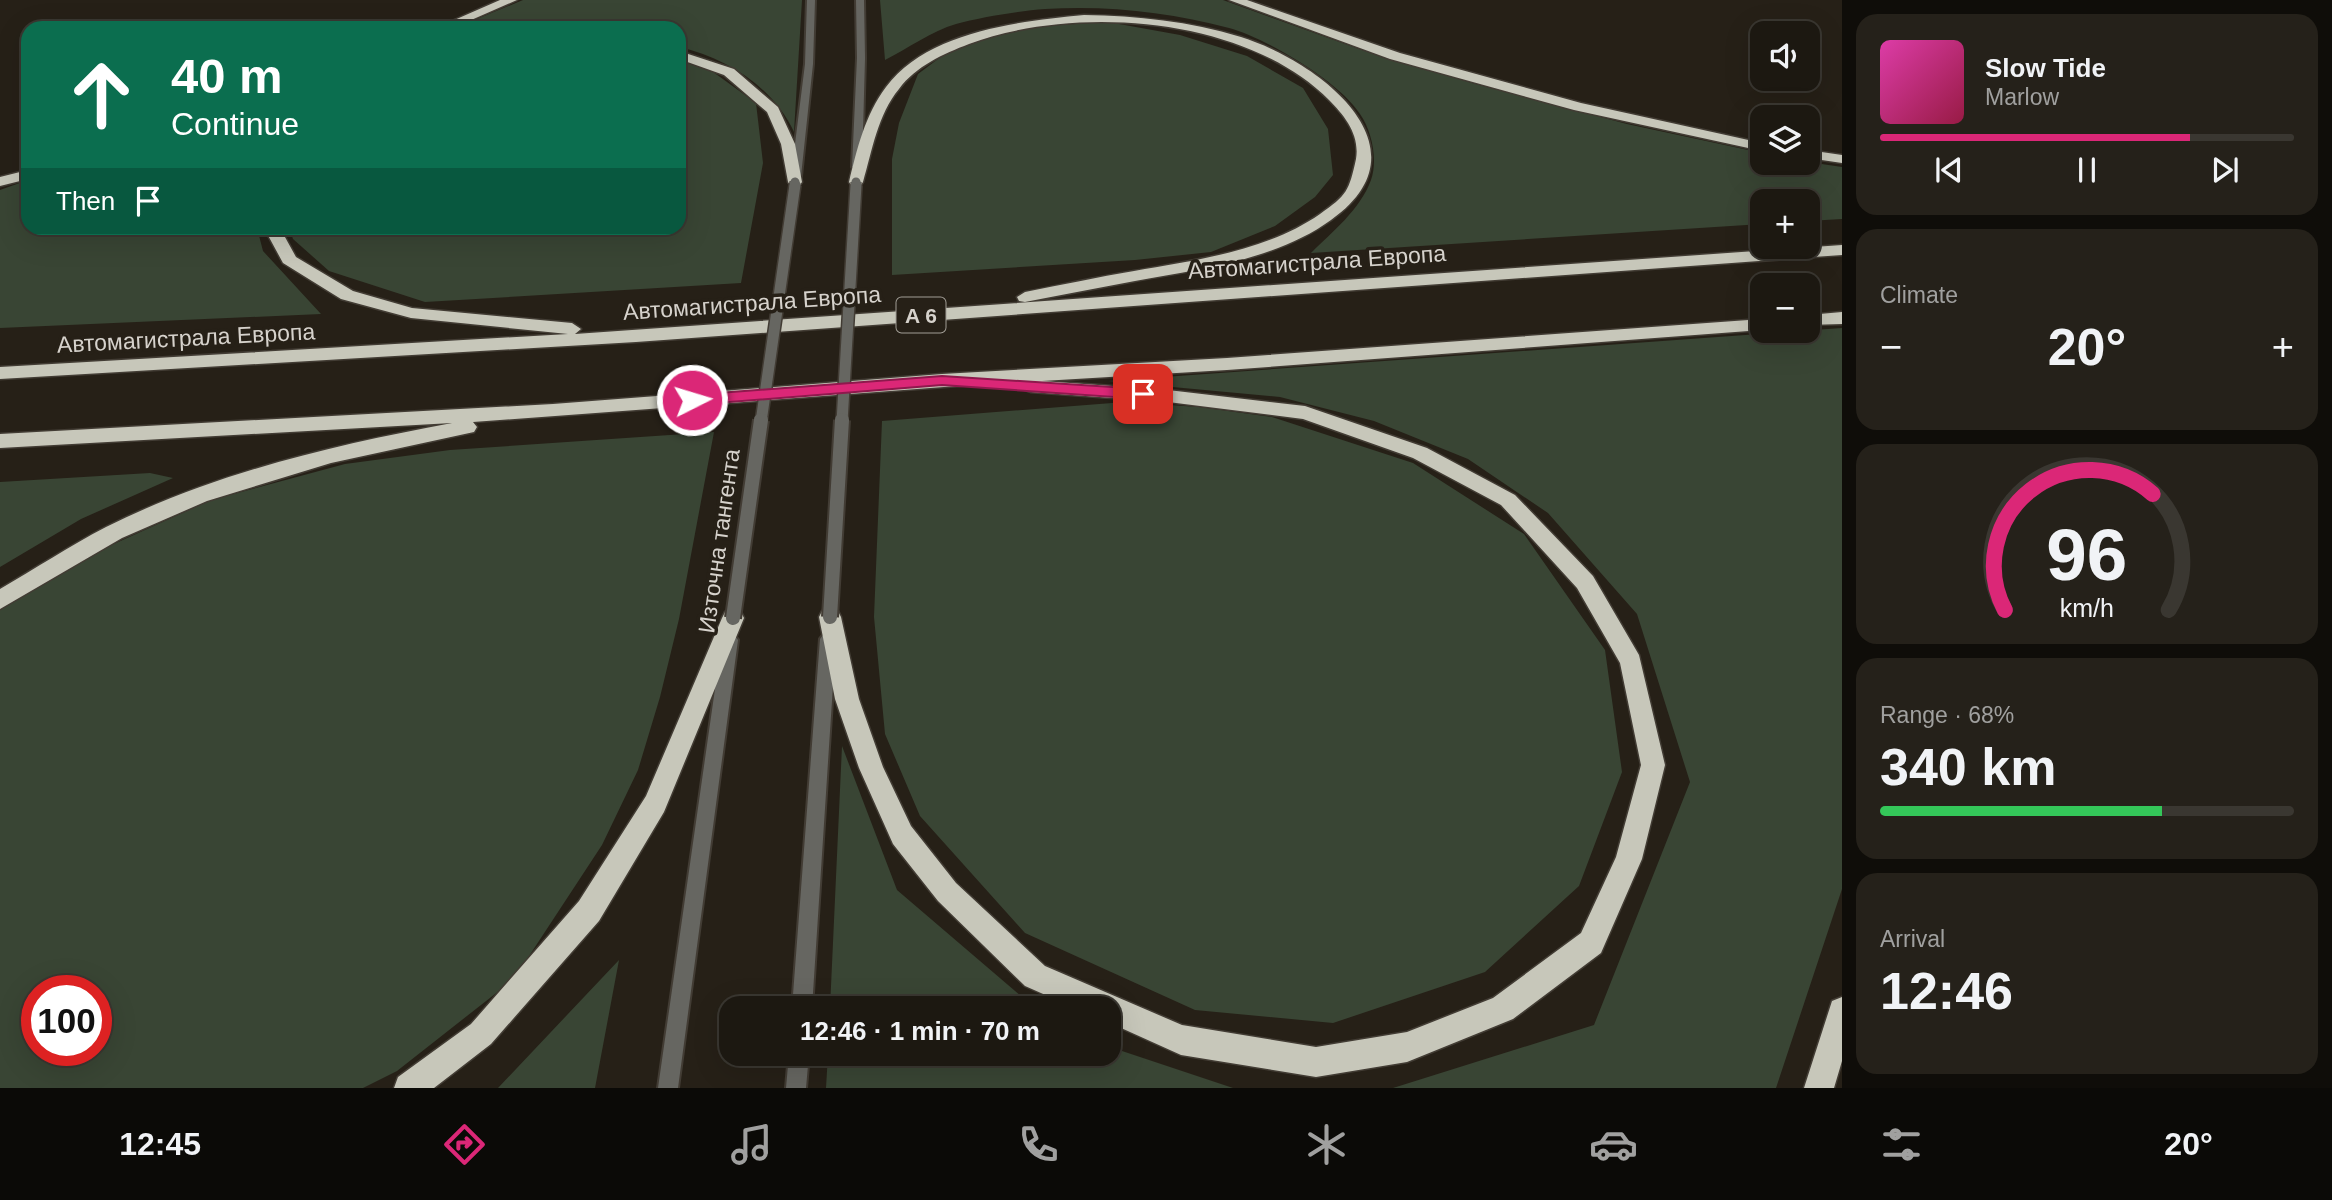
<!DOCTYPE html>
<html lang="en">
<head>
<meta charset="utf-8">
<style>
	body { margin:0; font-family:Helvetica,sans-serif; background:#25211a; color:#f1f3f6; height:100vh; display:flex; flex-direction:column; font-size:26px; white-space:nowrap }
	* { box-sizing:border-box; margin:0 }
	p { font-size:23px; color:#a0a09f }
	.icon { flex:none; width:38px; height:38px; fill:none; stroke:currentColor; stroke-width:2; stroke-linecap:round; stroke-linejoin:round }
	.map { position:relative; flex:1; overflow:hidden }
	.side { display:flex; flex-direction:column; gap:14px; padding:14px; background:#0f0d09; width:490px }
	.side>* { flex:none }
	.hud { position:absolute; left:21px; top:21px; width:665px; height:214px; border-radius:21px; box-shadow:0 7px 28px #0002,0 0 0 2px #3a3731; background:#0b6e4f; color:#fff; overflow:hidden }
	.controls { position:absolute; left:1750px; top:21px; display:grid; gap:14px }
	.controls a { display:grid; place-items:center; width:70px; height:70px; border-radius:14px; background:#1c1811; box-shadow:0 7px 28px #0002,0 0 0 2px #3a3731; font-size:35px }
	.speed { position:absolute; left:21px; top:975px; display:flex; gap:14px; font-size:35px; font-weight:700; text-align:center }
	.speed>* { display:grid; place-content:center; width:91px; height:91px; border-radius:50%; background:#1c1811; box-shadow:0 7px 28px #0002,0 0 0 2px #3a3731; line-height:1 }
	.speed .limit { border:10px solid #d22; background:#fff; color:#111 }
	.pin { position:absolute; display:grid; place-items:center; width:60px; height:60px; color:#fff; margin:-30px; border-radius:14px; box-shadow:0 4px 10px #0006 }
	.me { position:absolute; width:77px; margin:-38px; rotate:85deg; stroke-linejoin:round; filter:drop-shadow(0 0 5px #0008) }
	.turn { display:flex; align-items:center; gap:24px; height:147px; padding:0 35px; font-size:32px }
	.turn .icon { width:91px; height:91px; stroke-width:2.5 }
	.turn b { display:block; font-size:49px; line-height:60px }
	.then { display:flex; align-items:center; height:66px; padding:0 35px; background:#0003; gap:14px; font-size:26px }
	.big { font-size:52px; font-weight:600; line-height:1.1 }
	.side .widget { flex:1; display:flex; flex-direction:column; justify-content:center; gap:10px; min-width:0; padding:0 24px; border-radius:21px; background:#25211a }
	.side .dial { align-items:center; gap:0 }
	.dial svg { height:182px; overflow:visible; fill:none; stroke:#3a3731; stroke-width:7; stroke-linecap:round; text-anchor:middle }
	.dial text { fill:#f1f3f6; stroke:none }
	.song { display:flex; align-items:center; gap:21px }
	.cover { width:84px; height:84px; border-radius:10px; background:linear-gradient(135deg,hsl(320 70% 55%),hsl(340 70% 35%)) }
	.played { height:7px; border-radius:4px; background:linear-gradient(90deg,#db2777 75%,#3a3731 75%) }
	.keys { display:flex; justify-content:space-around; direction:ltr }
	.heat { display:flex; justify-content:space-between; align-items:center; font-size:38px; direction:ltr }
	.charge { height:10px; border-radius:5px; background:linear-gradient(90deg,#34c759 68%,#3a3731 0) }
	.trip { position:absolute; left:719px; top:996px; width:402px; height:70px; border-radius:21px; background:#1c1811; box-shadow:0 7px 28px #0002,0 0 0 2px #3a3731; font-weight:600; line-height:70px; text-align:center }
	.dock { display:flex; height:112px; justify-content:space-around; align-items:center; background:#0b0a07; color:#a0a09f }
	.dock .icon { width:49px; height:49px }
	.dock .current { color:#db2777 }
	.dock b { font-size:32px; color:#f1f3f6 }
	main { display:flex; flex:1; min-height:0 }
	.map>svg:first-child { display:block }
</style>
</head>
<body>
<main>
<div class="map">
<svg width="1842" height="1088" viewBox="0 0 1842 1088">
	<rect width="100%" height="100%" fill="#262017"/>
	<path fill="#394534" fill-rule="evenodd" d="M 523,0 L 802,0 L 794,132 C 773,87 727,58 679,47 L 679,28 L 455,28 Z
		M 880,0 L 1223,0 L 1362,50 L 1472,83 L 1627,124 L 1762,153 L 1762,163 L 1808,162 L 1842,167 L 1842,219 L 1808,221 L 1808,201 L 1762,201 L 1762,224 L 1311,253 C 1332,232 1360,210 1371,180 C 1378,160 1372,131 1360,114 C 1339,81 1266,38 1229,28 C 1170,12 1106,5 1045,9 C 1018,11 981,17 956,24 C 932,31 907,49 885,60 Z
		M 1108,22 L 1180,35 L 1247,56 L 1303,88 L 1328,129 L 1333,175 L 1315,197 L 1275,226 L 1211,252 L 1135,260 L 892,275 L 892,159 L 899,123 L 918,74 L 946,53 L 984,34 L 1043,26 Z
		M 679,60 L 709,69 L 756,103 L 763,163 L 741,283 L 425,302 L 329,271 L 293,239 L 289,228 L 679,228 Z
		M 28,180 L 28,228 L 257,228 L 263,251 L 321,314 L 0,328 L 0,190 Z
		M 1842,328 L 1842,889 L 1776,1088 L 1393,1088 L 1594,1025 L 1690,782 L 1637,614 L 1548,513 L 1468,459 L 1374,421 L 1280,397 L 1108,381 Z
		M 1125,402 L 1199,407 L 1272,417 L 1413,463 L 1524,534 L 1605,650 L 1622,772 L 1579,886 L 1485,972 L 1333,1023 L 1195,1010 L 1025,933 L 920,816 L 885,734 L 874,617 L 882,421 Z
		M 714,432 L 679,619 L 660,697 L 638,770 L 602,845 L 514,979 L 397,1071 L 363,1088 L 0,1088 L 0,609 L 105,548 L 211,500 L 345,464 L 450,450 ZM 37,990 L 96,990 L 96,1050 L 37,1050 Z
		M 150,473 L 173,478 L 81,519 L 0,567 L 0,482 Z
		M 842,746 L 897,890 L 1035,1008 L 830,1008 Z
		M 619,960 L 595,1088 L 498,1088 Z
		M 1110,1047 L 1233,1088 L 826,1088 L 828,1054 L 1110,1054 Z"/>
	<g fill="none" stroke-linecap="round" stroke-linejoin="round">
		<g stroke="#423c34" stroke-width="4">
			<path id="tertiary" d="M 807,0 L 815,0 L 813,64 L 801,176 L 796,179 L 791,176 L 805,64 Z
				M 856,0 L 864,0 L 865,58 L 862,167 L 857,170 L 852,167 L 857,58 Z
				M 828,633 L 833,635 L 836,639 L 812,1008 L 792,1008 L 820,639 L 823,635 Z
				M 730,634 L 735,636 L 738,640 L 678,1088 L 658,1088 L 722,640 L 725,636 Z
				M 789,1054 L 809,1054 L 806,1088 L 786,1088 Z"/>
		</g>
		<g stroke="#423c34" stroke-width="3">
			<path id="motorway" d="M 500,0 L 517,0 L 453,28 L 436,28 Z
				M 1229,0 L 1247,0 L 1400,53 L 1581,103 L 1762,143 L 1762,151 L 1574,110 L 1390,59 Z
				M 1084,15 C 1138,16 1189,21 1241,37 C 1318,61 1433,148 1331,220 C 1276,260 1200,269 1135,281 C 1098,288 1061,295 1025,302 L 1019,301 L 1017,297 L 1025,292 C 1061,285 1098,277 1134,271 C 1196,260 1267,251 1320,214 C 1347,195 1349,191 1356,159 C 1360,135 1345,116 1329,100 C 1245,16 1076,4 969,44 C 943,54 916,66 899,89 C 878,114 872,151 863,182 L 861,185 L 851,185 L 849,182 C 857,149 865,115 886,87 C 927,31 1021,21 1084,15 Z
				M 679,51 L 734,69 L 778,107 L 795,144 L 802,182 L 800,185 L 790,185 L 788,182 L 781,144 L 767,112 L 724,75 L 679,59 Z
				M 1808,150 L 1842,155 L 1842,163 L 1808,158 Z
				M 28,170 L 28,179 L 0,186 L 0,177 Z
				M 264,228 L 280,228 L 296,257 L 353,291 L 412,308 L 572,323 L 581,329 L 575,334 L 1842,245 L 1842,255 L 636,342 L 0,379 L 0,367 L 568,334 L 411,318 L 341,299 L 283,263 Z
				M 1842,312 L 1842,324 L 1808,325 L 1808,315 Z
				M 1762,319 L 1762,330 L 1227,370 L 1042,381 L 1168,390 L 1305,406 L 1427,448 L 1515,495 L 1593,576 L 1639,655 L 1665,765 L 1642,859 L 1601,953 L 1513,1019 L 1407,1062 L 1316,1077 L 1181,1055 L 1110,1023 L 1110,1008 L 1075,1008 L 1025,986 L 938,901 L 893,844 L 859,768 L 835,699 L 819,617 L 822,611 L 830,608 L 838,611 L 841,617 L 859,699 L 883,767 L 911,826 L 956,883 L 1045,966 L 1182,1025 L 1316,1047 L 1407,1032 L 1493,998 L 1581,933 L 1616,857 L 1641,765 L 1620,663 L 1577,588 L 1501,505 L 1413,458 L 1303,419 L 1168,402 L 1031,392 L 1025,390 L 1022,386 L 1025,381 L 473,422 L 477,427 L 474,432 L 331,463 L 207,501 L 122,538 L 0,609 L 0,589 C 35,569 69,546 106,527 C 214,473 334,445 452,423 L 0,448 L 0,434 L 553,404 L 942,374 L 1227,358 Z
				M 733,609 L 741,612 L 744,618 L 664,812 L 599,921 L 491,1044 L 434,1088 L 394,1088 L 398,1077 L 471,1024 L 579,901 L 646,796 L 722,618 L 725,612 Z
				M 1842,997 L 1842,1061 L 1834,1088 L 1804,1088 L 1832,1001 Z"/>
		</g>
		<use href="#tertiary" fill="#666661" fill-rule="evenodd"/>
		<use href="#motorway" fill="#c7c7ba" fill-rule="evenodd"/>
		<g stroke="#423c34" stroke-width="11" stroke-linecap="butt">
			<path id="tertiary-bridge-far2" d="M 794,187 L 795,182
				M 856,187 L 856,182"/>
		</g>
		<g stroke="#423c34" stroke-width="14" stroke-linecap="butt">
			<path id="tertiary-bridge-far1" d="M 761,422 L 795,185
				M 842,422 L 856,185"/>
		</g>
		<g stroke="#423c34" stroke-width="18" stroke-linecap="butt">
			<path id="tertiary-bridge" d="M 830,617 L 842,420
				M 733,618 L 761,420"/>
		</g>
		<use href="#tertiary-bridge-far2" stroke="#666661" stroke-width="9"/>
		<use href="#tertiary-bridge-far1" stroke="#666661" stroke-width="11"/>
		<use href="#tertiary-bridge" stroke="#666661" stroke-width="14"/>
	</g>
	<path fill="#db2777" stroke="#8e194d" stroke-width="2" d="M 942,376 L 1143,389 L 1150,394 L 1143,399 L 942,385 L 692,405 L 685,400 L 692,395 Z"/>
	<g text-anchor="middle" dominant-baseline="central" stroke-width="7" stroke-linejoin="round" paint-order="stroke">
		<rect fill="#262017" stroke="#a19d96" stroke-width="2" x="896.5" y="297.5" width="49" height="35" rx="5"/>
		<g font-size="21" font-weight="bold" fill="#d6d2cc">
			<text x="921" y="315">A 6</text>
		</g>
		<g font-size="23" fill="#d6d2cc" stroke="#262017">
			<text transform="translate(1317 262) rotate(-4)">Автомагистрала Европа</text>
			<text transform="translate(752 303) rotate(-4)">Автомагистрала Европа</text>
			<text transform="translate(186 338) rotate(-3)">Автомагистрала Европа</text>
			<text transform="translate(719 541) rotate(-82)">Източна тангента</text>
		</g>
	</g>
</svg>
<div class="controls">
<a><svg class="icon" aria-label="sound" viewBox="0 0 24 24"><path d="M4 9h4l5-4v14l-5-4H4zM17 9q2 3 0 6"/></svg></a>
<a><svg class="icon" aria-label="layers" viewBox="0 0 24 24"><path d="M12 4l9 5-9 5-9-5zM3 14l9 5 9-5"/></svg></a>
<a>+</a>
<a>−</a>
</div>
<div class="speed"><div class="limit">100</div></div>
<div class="pin" style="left:1143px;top:394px;background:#d93025"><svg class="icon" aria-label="arrive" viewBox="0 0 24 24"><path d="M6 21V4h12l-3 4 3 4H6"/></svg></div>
<svg class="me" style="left:692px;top:400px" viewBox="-20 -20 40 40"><circle r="17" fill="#db2777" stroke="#fff" stroke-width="3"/><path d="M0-11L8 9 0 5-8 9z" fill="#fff"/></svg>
<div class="trip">12:46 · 1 min · 70 m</div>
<div class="hud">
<div class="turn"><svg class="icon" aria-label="ahead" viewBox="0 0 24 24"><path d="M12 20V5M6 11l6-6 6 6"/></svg><div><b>40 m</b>Continue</div></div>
<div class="then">Then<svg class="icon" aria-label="arrive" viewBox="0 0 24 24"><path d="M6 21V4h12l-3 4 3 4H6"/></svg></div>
</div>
</div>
<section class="side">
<div class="widget">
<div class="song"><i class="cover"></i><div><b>Slow Tide</b><p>Marlow</p></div></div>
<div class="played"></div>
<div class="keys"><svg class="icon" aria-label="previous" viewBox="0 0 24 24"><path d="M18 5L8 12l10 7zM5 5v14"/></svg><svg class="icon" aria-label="pause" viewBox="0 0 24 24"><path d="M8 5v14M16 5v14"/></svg><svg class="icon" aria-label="next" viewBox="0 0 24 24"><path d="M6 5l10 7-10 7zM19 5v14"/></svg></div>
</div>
<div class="widget"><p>Climate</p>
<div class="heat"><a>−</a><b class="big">20°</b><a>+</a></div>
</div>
<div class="widget dial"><svg viewBox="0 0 100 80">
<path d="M14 69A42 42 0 1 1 86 69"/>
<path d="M14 69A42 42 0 0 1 79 18" stroke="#db2777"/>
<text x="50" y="56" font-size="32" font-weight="700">96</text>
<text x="50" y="72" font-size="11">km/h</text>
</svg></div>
<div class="widget"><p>Range · 68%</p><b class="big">340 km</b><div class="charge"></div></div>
<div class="widget"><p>Arrival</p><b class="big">12:46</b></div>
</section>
</main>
<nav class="dock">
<b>12:45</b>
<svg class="icon current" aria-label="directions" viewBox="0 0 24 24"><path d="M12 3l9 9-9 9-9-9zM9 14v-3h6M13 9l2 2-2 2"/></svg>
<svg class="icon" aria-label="music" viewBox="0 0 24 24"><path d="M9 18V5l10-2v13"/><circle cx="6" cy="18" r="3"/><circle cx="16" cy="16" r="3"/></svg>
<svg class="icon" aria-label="phone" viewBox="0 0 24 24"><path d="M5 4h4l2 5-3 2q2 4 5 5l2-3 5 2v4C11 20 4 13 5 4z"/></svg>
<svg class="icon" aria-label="climate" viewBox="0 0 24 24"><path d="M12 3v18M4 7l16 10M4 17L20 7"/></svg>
<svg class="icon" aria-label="car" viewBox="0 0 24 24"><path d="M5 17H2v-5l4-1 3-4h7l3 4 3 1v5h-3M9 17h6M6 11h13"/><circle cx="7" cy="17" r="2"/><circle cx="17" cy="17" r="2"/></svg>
<svg class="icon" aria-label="filters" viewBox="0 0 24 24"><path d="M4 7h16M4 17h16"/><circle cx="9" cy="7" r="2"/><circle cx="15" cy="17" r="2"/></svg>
<b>20°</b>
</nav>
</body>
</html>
